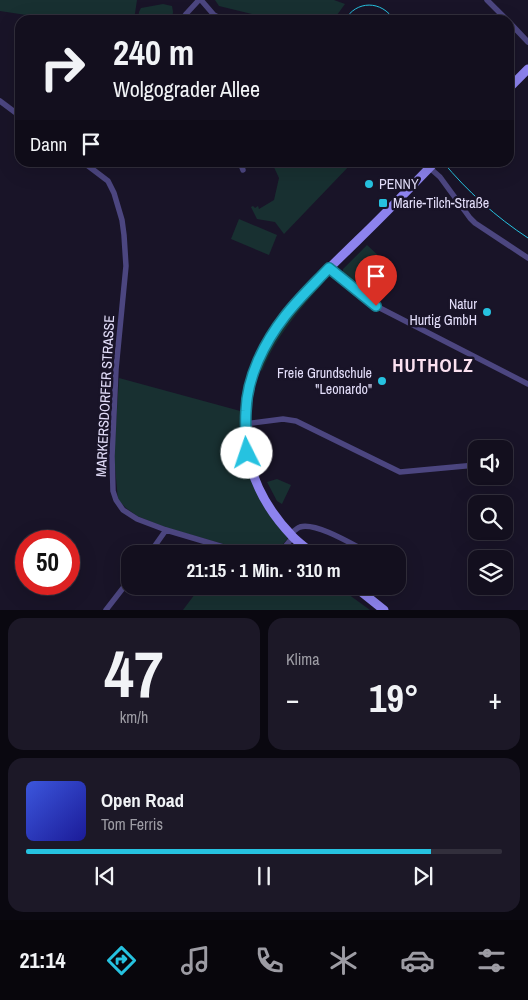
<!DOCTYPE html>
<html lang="de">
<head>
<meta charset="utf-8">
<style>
	body { margin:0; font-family:"Archivo Narrow",sans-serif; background:#1c1827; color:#f1f3f6; height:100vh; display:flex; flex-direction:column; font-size:19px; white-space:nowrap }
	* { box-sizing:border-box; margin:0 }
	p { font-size:16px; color:#9d9ca4 }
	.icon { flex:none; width:28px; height:28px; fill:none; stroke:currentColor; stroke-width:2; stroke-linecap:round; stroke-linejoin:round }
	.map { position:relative; height:610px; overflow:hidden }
	.panel { display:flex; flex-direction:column; gap:8px; padding:8px; background:#0a0810; flex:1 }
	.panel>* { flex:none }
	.banner { position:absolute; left:15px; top:15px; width:499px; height:152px; border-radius:15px; box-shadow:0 5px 20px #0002,0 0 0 1px #322f3c; background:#130f1e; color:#f1f3f6; overflow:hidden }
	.fabs { position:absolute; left:468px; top:440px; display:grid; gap:10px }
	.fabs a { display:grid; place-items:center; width:45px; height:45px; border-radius:10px; background:#130f1e; box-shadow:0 5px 20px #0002,0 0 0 1px #322f3c; font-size:25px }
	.speed { position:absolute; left:15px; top:530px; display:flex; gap:10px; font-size:25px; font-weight:700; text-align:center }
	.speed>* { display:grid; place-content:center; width:65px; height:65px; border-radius:50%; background:#130f1e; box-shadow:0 5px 20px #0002,0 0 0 1px #322f3c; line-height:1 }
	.speed .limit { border:8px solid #d22; background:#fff; color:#111 }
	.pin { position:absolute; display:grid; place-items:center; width:42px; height:42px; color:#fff; margin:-51px -21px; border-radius:50% 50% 50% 0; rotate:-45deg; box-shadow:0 0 5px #0007 }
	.pin .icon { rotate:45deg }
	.me { position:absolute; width:55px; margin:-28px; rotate:356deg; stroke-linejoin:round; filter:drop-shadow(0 0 4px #0008) }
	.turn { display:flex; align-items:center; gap:18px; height:105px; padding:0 15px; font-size:22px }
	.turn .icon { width:65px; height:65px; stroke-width:2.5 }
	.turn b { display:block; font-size:35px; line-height:42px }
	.then { display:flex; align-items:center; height:48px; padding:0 15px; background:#0003; gap:10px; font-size:19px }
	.big { font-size:38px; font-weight:700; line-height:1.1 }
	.panel .card { flex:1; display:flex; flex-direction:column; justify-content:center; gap:8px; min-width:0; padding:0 18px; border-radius:15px; background:#1c1827 }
	.panel .dial { align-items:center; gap:0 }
	.dial b { font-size:65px; line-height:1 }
	.song { display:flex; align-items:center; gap:15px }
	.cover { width:60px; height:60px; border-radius:8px; background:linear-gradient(135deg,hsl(230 70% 55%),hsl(240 70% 35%)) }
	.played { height:5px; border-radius:2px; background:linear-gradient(90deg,#26c2e0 85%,#322f3c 85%) }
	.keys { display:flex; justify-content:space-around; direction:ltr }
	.heat { display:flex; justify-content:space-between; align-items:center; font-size:28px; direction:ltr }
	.panel .tiles { flex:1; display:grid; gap:8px; grid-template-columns:1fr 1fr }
	.card:last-child { grid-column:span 2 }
	.trip { position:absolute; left:121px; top:545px; width:285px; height:50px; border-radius:15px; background:#130f1e; box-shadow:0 5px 20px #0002,0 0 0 1px #322f3c; font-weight:700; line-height:50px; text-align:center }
	.tab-bar { display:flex; height:80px; justify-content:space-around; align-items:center; background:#08060c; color:#9d9ca4 }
	.tab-bar .icon { width:35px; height:35px }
	.tab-bar .current { color:#26c2e0 }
	.tab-bar b { font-size:22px; color:#f1f3f6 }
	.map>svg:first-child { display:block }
</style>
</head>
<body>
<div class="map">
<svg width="528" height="610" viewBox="0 0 528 610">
	<rect width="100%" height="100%" fill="#191428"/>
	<path fill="#183031" d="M 0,0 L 137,0 L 134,20 L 59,20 L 0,11 Z
		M 215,0 L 334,0 L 345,4 L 337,15 L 336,20 L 276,20 L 219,6 Z
		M 163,4 L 172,6 L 173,12 L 172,20 L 138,20 L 139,12 L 141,8 Z
		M 272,163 L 352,163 L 284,234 L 275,222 L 257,219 L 251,207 L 253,206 L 255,208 L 258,206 L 259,209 L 274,200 L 279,178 Z
		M 239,219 L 277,235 L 269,255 L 231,239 Z
		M 367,245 L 383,260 L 362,284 L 357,278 L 351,282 L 343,273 L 343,269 Z
		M 323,280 L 325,281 C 300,309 276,336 262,371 L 259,368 L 276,335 L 299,305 Z
		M 119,378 L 244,412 L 245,459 L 278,526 L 288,538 L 275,554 L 259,554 L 167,528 L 137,516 L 126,508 L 118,500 L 114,456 Z
		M 277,479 L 291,485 L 282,504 L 277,501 L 267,482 Z
		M 201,586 L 337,586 L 370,610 L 183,610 Z"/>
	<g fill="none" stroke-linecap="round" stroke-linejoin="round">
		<path stroke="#4c4680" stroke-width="5.5" d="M 201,0 L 214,15 L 223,20
			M 487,0 L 507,20
			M 182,20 L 186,14 L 199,0
			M 509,22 L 528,42
			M 0,101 L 20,116
			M 83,162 L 108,181 L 114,193 L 122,220 L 124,235 L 126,266 L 116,369 L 112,456 L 113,491 L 116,500 L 123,510 L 137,519 L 166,530 L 247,554
			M 240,162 L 243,170
			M 423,162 L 440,177 L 470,218 L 475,223 L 528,258
			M 329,268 L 376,306 L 528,384
			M 245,424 L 283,419 L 296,421 L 400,472 L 476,465
			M 504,462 L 505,462
			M 290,534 C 293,532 297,528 300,527 C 317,522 355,546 371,554
			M 149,554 L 166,530
			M 279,554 L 293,537
			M 106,610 L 130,579"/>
		<path stroke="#8d83ee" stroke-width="9" d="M 509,88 L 528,69
			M 313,554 C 306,548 299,543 293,537 C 267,510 249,477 246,440 C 246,430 245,420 246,410 C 251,339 310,287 358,240 C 384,215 409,189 435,162
			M 354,586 L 384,610"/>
		<path stroke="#26c2e0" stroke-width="1" d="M 345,20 C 356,0 382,0 394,20
			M 443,162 C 467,191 496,217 528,238"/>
	</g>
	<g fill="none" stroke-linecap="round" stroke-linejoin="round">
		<g stroke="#197e92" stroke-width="12">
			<path id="route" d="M 247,453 C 246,439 245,425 246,411 C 247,377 264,343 285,316 C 298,299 314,284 329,268 L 376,306"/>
		</g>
		<use href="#route" stroke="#26c2e0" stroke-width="9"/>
	</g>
	<g fill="#26c2e0" stroke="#191428" stroke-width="2">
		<circle cx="369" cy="184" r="5"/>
		<rect x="378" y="198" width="10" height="10" rx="2.5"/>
		<circle cx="487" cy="312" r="5"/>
		<circle cx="382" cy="381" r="5"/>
	</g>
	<g text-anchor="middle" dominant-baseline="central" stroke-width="5" stroke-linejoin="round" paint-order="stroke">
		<g font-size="14" fill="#e4dffb" stroke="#191428" text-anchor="start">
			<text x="379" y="184">PENNY</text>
			<text x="393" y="203">Marie-Tilch-Straße</text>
			<text x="477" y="304" text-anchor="end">Natur<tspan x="477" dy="16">Hurtig GmbH</tspan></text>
			<text x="372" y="373" text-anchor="end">Freie Grundschule<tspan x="372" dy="16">"Leonardo"</tspan></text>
		</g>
		<g font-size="14" fill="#e4dffb" stroke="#191428">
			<text transform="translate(105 396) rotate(-87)">MARKERSDORFER STRASSE</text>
		</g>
		<g font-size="19" font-weight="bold" letter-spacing="1" fill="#fbe1f0" stroke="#191428">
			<text x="433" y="365">HUTHOLZ</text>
		</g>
	</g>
</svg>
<div class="fabs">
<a><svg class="icon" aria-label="sound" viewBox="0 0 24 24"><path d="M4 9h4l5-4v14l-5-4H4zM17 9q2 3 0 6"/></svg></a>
<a><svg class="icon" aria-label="search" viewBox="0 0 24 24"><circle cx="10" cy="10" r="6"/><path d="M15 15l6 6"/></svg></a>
<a><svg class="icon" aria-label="layers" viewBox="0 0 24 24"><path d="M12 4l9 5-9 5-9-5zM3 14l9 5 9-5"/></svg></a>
</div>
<div class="speed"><div class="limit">50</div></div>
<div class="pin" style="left:376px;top:306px;background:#d93025"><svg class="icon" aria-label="arrive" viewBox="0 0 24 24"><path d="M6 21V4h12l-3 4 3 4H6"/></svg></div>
<svg class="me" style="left:247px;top:453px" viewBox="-20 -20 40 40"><circle r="19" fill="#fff"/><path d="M0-13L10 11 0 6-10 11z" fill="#26c2e0"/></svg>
<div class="trip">21:15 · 1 Min. · 310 m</div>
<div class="banner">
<div class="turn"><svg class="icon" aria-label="right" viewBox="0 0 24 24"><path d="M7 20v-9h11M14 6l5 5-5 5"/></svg><div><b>240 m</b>Wolgograder Allee</div></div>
<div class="then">Dann<svg class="icon" aria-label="arrive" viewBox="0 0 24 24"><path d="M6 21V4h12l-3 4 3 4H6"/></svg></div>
</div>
</div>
<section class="panel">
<div class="tiles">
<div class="card dial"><b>47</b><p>km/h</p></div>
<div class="card"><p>Klima</p>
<div class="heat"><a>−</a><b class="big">19°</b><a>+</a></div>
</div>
<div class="card">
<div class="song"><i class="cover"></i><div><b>Open Road</b><p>Tom Ferris</p></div></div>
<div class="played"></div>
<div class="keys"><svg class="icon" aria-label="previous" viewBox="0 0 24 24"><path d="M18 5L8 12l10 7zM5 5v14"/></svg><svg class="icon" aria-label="pause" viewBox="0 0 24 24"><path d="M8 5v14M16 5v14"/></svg><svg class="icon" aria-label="next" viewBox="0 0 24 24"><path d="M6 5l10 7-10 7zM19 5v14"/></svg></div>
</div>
</div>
</section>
<nav class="tab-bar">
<b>21:14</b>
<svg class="icon current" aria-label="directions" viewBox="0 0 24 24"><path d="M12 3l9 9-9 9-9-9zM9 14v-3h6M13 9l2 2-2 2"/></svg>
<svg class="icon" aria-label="music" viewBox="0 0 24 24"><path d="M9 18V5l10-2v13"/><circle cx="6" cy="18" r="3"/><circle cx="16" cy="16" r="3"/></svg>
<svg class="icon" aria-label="phone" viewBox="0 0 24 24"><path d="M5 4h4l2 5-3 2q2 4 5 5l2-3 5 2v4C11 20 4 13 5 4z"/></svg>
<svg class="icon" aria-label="climate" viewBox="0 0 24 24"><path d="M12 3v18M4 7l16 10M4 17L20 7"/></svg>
<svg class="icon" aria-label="car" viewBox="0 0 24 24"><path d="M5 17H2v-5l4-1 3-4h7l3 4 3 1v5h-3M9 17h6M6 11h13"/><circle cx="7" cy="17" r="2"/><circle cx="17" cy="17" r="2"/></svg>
<svg class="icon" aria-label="filters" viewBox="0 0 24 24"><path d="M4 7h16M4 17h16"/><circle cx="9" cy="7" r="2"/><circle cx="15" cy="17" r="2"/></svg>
</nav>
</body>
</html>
